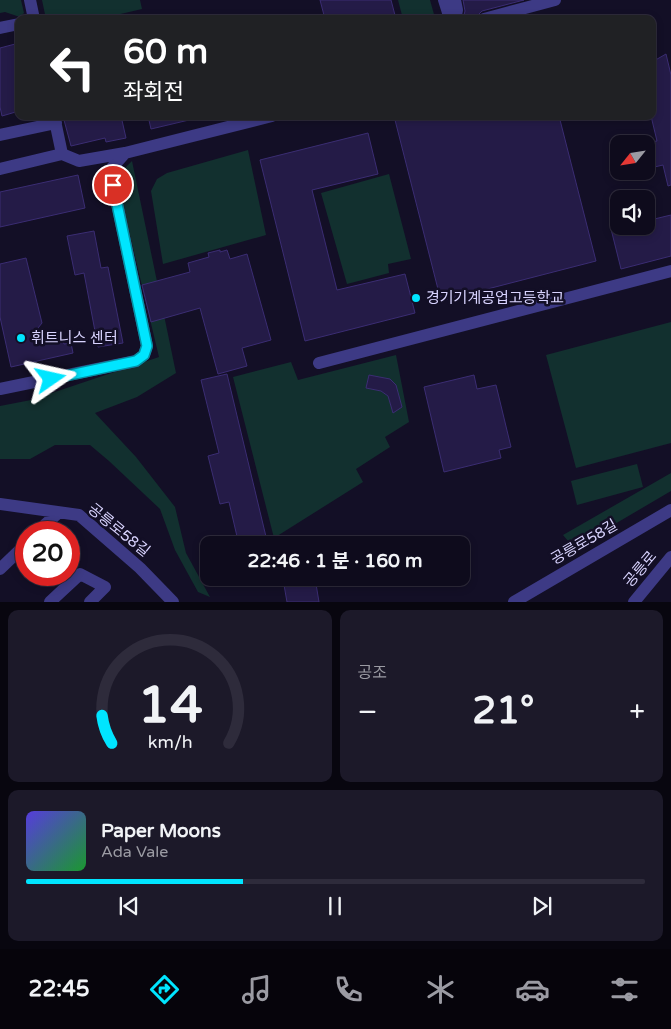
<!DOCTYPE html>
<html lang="ko">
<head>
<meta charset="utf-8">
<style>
	body { margin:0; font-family:"Varela Round","Noto Sans KR",sans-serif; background:#1c1929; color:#f1f3f6; height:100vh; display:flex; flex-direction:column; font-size:19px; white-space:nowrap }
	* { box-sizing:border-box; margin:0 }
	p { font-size:16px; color:#9b9ba3 }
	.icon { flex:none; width:28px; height:28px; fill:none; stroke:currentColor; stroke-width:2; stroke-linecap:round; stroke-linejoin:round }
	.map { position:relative; height:602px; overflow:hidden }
	.drawer { display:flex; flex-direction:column; gap:8px; padding:8px; background:#08060f; flex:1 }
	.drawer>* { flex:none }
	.banner { position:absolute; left:15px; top:15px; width:641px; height:105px; border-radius:10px; box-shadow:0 2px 8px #0003,0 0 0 1px #2e2b3b; background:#202124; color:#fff; overflow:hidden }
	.needle { width:32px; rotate:240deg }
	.fabs { position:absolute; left:610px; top:135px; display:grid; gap:10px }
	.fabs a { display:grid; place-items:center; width:45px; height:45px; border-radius:10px; background:#0e0b1c; box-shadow:0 2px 8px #0003,0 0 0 1px #2e2b3b; font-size:25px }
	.speed { position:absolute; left:15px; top:521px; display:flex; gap:10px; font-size:25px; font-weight:700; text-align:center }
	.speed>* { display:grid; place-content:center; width:65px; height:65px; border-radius:50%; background:#0e0b1c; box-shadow:0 2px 8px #0003,0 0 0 1px #2e2b3b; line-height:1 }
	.speed .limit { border:8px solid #d22; background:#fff; color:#111 }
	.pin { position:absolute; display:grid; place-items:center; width:42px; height:42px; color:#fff; margin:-21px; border:2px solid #fff; border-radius:50%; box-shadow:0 1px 5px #0007 }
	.me { position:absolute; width:55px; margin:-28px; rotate:79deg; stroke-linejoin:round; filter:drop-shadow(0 0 4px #0008) }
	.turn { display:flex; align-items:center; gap:18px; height:105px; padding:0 25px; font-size:22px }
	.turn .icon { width:65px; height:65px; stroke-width:2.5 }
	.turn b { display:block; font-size:35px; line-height:42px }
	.big { font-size:38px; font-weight:700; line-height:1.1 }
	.drawer .card { flex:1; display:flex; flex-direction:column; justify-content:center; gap:8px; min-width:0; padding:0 18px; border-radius:10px; background:#1c1929 }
	.drawer .dial { align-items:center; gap:0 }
	.dial svg { height:130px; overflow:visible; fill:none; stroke:#2e2b3b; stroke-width:7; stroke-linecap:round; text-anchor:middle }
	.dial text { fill:#f1f3f6; stroke:none }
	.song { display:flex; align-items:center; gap:15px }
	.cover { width:60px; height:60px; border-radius:8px; background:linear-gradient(135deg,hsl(250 70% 55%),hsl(130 70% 35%)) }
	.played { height:5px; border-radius:2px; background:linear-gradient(90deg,#00e5ff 35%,#2e2b3b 35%) }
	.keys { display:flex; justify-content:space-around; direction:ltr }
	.heat { display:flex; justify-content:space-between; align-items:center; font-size:28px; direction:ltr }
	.drawer .tiles { flex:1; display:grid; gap:8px; grid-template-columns:1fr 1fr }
	.card:last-child { grid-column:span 2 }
	.trip { position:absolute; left:200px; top:536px; width:270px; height:50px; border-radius:10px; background:#0e0b1c; box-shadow:0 2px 8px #0003,0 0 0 1px #2e2b3b; font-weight:700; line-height:50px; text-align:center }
	.tab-bar { display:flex; height:80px; justify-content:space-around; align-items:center; background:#06040b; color:#9b9ba3 }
	.tab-bar .icon { width:35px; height:35px }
	.tab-bar .active { color:#00e5ff }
	.tab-bar b { font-size:22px; color:#f1f3f6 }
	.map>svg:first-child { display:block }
</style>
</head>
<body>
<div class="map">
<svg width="671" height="602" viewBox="0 0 671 602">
	<rect width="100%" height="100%" fill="#130f26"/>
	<path fill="#12302f" d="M 0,0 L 21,0 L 24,13 L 20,17 L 5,12 L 0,13 Z
		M 42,0 L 140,0 L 142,9 L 99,19 L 46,19 Z
		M 398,0 L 430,0 L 435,18 L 403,19 Z
		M 248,150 L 266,235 L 163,264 L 151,191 L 157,179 L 167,173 Z
		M 132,161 L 176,373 L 137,397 L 95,413 L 136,457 L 175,507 L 186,553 L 210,597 L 198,592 L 175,550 L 160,509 L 109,461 L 90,445 L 55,445 L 30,459 L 0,459 L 0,406 L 31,400 L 159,357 L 116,177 Z
		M 389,174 L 411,259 L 388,264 L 389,273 L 347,284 L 321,193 Z
		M 671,322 L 671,443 L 576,468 L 546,355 Z
		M 396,355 L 409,422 L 385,437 L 390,447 L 356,469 L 363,482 L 274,538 L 233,377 L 291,362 L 298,380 Z
		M 637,464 L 643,487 L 577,505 L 571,481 Z
		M 671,473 L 671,491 L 574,548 L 563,535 Z"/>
	<path fill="#241b47" stroke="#3b2d73" d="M 320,0 L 391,0 L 396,19 L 325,19 Z
		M 463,0 L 524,0 L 482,11 L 477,16 L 463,19 L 465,11 Z
		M 19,43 L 19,111 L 2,116 L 0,107 L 0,48 Z
		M 666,54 L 671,75 L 671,185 L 668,186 L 663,165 L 646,169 L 646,143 L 657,141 L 651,116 L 652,116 L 652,62 Z
		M 76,116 L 121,116 L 126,138 L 106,142 L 105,138 L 71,146 L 64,120 Z
		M 148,116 L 188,116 L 189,120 L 151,129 Z
		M 394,116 L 559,116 L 596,261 L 441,301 Z
		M 368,133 L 378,174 L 312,190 L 337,290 L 405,274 L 415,313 L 305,341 L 260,160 Z
		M 78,175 L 85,208 L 0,227 L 0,192 Z
		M 671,215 L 671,256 L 621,269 L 611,229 L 623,226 L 646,226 L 646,221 Z
		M 94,231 L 101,268 L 108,267 L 123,343 L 98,347 L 84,273 L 75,275 L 67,236 Z
		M 220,250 L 220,252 L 227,250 L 230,259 L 247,254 L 271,340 L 242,348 L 247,366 L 218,374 L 200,308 L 151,322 L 142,285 L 190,272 L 188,263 L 209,257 L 208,253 Z
		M 26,258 L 42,323 L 38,328 L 41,341 L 62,336 L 64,344 L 71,343 L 73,353 L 11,367 L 0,317 L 0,264 Z
		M 227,374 L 268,545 L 239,545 L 229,502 L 220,504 L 208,456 L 219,453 L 201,380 Z
		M 369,375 L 390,379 L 396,385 L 402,407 L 393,413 L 388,396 L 381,391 L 366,388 Z
		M 474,375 L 477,389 L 496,385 L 511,447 L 499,450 L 501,458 L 444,472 L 424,387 Z
		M 295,578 L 315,578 L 319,602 L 287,602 L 284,585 L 296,583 Z"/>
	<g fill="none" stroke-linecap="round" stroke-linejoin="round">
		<path stroke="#3d3a85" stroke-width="12" d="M 30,0 L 34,19
			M 444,0 L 450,19
			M 452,19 L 456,15 L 457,10 L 455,0
			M 484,19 L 555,0
			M 0,28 L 19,24
			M 54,116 L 62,154
			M 0,135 L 56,123
			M 0,169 L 62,154 L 79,161 L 125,153 L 272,116
			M 319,363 L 671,271
			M 0,389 L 136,361 L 144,355 L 147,346 L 110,170 L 125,153
			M 0,504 L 79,515 L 140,568 L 173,602
			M 37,532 L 58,513
			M 0,569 L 26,544
			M 50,602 L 80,574 L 105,587 L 90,602
			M 514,602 L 671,510
			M 634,602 L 671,557"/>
	</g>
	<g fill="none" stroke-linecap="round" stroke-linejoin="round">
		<g stroke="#0095a6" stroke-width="12">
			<path id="route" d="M 51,379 L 136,361 L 144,355 L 147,346 L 113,185"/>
		</g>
		<use href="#route" stroke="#00e5ff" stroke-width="9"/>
	</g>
	<g fill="#00e5ff" stroke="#130f26" stroke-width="2">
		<circle cx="416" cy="298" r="5"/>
		<circle cx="21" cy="338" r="5"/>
	</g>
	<g text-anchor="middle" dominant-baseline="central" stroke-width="5" stroke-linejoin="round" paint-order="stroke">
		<g font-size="15" fill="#d9d4ff" stroke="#130f26" text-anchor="start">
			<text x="426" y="298">경기기계공업고등학교</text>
			<text x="31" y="338">휘트니스 센터</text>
		</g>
		<g font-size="15" fill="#d9d4ff" stroke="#130f26">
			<text transform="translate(119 530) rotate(39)">공릉로58길</text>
			<text transform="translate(584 542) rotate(-30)">공릉로58길</text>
			<text transform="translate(640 569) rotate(-50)">공릉로</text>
		</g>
	</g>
</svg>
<div class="fabs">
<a><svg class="needle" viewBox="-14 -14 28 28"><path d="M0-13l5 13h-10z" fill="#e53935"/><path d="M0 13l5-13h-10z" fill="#9b9ba3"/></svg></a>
<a><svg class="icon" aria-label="sound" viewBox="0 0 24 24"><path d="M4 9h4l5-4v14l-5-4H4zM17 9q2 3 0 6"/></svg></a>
</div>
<div class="speed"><div class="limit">20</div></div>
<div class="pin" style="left:113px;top:185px;background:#d93025"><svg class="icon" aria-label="arrive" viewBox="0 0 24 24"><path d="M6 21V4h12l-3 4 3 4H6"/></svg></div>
<svg class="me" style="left:51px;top:379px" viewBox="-20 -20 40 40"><path d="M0-17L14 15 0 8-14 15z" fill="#00e5ff" stroke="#fff" stroke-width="4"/></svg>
<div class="trip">22:46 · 1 분 · 160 m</div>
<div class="banner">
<div class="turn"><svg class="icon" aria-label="left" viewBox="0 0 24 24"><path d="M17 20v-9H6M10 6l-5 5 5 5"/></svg><div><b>60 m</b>좌회전</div></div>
</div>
</div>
<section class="drawer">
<div class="tiles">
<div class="card dial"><svg viewBox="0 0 100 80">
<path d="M14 69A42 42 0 1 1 86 69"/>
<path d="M14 69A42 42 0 0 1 8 52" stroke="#00e5ff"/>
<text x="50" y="56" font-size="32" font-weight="700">14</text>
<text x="50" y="72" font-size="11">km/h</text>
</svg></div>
<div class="card"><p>공조</p>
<div class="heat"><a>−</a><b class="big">21°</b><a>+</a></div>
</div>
<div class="card">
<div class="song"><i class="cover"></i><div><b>Paper Moons</b><p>Ada Vale</p></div></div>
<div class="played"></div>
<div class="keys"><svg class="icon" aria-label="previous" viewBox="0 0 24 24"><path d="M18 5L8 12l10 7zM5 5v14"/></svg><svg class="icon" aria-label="pause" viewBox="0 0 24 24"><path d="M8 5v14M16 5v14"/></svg><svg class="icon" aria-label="next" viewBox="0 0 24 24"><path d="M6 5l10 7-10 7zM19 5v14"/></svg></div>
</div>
</div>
</section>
<nav class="tab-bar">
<b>22:45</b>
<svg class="icon active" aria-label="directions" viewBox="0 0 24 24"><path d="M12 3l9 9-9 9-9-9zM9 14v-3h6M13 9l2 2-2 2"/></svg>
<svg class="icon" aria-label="music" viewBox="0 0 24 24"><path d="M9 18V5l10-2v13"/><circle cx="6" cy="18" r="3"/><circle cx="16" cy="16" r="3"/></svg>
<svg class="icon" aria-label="phone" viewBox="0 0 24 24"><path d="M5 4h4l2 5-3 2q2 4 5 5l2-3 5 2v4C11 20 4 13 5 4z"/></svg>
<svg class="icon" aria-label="climate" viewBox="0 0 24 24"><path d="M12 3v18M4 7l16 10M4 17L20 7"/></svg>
<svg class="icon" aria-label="car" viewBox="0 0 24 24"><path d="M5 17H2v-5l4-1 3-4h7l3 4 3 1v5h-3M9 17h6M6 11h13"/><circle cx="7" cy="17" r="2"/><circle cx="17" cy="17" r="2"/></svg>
<svg class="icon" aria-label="filters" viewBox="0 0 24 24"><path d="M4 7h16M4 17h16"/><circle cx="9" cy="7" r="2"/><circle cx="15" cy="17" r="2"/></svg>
</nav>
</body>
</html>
